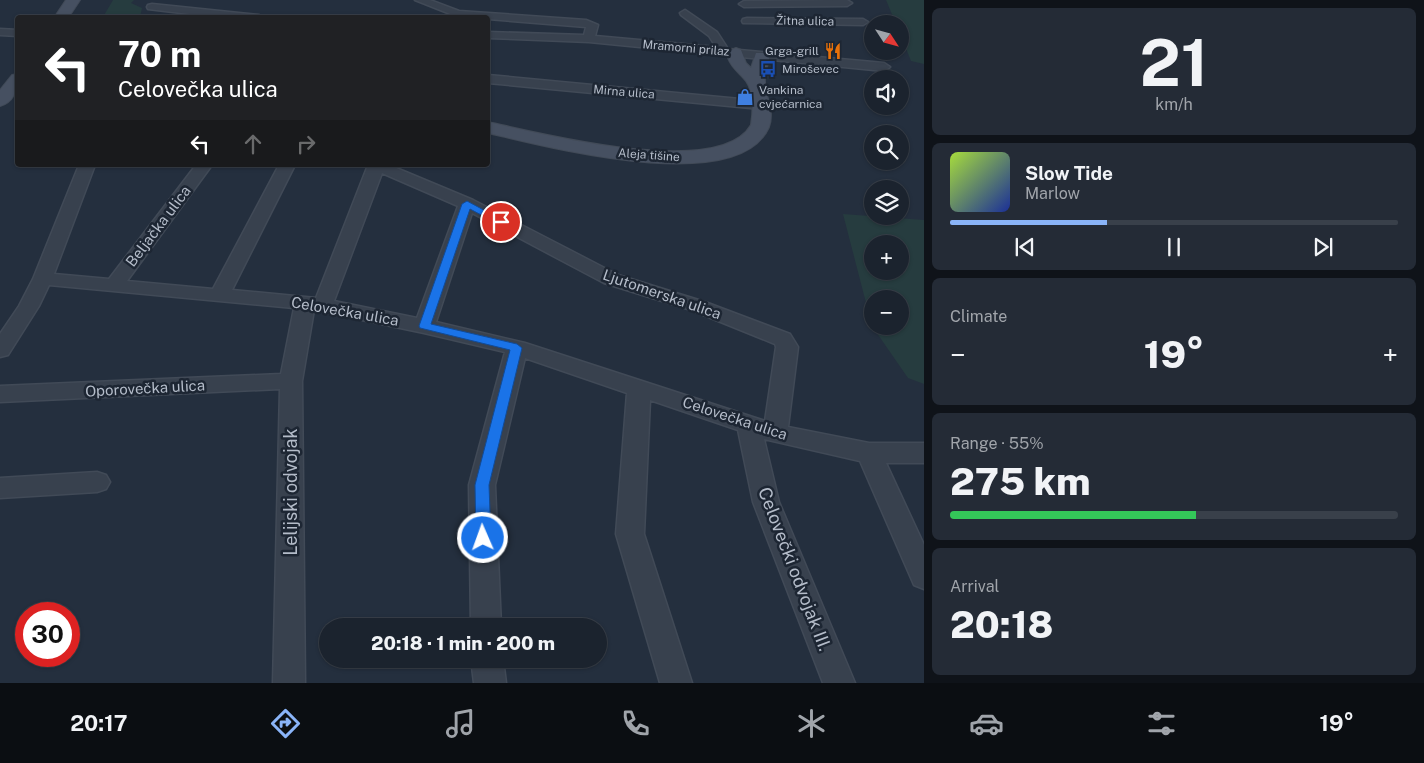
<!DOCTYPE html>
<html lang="en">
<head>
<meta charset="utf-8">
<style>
	body { margin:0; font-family:"Public Sans",sans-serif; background:#242b36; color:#f1f3f6; height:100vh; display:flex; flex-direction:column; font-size:19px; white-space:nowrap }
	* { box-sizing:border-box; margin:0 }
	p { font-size:16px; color:#a0a4aa }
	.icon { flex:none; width:28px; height:28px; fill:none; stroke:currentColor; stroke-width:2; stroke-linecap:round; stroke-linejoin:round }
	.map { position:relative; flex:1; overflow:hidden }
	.sheet { display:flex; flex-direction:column; gap:8px; padding:8px; background:#0f1319; width:500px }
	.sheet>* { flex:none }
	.hud { position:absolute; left:15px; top:15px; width:475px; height:152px; border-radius:5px; box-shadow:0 1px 4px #0004,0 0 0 1px #39404a; background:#202124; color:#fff; overflow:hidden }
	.needle { width:32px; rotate:126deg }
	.fabs { position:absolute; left:864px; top:15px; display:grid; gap:10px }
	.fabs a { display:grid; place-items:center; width:45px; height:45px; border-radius:50%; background:#1b232e; box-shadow:0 1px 4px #0004,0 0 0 1px #39404a; font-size:25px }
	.speed { position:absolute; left:15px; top:602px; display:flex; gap:10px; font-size:25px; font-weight:700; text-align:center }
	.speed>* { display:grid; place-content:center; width:65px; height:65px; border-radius:50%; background:#1b232e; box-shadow:0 1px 4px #0004,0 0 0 1px #39404a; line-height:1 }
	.speed .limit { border:8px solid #d22; background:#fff; color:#111 }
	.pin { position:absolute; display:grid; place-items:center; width:42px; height:42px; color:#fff; margin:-21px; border:2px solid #fff; border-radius:50%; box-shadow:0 1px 5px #0007 }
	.me { position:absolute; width:55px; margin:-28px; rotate:358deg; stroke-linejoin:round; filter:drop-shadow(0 0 4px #0008) }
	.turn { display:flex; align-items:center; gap:18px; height:105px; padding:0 20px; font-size:22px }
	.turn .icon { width:65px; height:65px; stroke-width:2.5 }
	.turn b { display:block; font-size:35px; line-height:42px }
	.lanes { display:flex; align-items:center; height:48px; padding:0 20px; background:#0003; justify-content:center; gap:25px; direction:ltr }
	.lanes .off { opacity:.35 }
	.big { font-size:38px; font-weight:800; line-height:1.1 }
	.sheet .card { flex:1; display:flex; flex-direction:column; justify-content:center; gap:8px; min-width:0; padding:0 18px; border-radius:8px; background:#242b36 }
	.sheet .dial { align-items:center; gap:0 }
	.dial b { font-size:65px; line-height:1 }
	.song { display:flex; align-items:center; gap:15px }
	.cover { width:60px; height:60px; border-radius:8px; background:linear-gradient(135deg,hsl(80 70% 55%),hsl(230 70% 35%)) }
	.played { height:5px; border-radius:2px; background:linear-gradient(90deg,#8ab4f8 35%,#39404a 35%) }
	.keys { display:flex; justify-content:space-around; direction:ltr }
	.heat { display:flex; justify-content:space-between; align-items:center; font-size:28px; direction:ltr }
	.charge { height:8px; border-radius:4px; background:linear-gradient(90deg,#34c759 55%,#39404a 0) }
	.trip { position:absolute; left:319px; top:618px; width:288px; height:50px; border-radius:25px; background:#1b232e; box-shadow:0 1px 4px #0004,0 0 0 1px #39404a; font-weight:800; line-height:50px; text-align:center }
	.tabs { display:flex; height:80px; justify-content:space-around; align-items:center; background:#0b0e12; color:#a0a4aa }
	.tabs .icon { width:35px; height:35px }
	.tabs .on { color:#8ab4f8 }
	.tabs b { font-size:22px; color:#f1f3f6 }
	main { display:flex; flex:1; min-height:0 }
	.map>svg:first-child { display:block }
</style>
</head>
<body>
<main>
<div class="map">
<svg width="924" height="683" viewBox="0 0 924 683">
	<rect width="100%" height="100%" fill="#242f3e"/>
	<path fill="#263c3f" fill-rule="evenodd" d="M 113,0 L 134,0 L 131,3 L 142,8 L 140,17 L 103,17 Z
		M 886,0 L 924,0 L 924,64 L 911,61 L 900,34 L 900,24 L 896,24 Z
		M 843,214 L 924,220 L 924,384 L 908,378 L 872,326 ZM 872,244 L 900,244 L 900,271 L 872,271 ZM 872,299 L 900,299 L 900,326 L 872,326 Z"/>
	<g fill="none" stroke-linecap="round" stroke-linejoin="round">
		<g stroke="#414a57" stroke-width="3">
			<path id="street" d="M 415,0 L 430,0 L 459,11 L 586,20 L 598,25 L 595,36 L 716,47 L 709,36 L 681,15 L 680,13 L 685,10 L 717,32 L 728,49 L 884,63 L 890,67 L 884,71 L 589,42 L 488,38 L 488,32 L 584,35 L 586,27 L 488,19 L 488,18 L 458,17 Z
				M 837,0 L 847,0 L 852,3 L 847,6 L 744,7 L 739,4 L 744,1 Z
				M 152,4 L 259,15 L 264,18 L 223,18 L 148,9 L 147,7 L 148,5 Z
				M 747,18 L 863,19 L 868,22 L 863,25 L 743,23 L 742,21 L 743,19 Z
				M 0,29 L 18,30 L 18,36 L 0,35 Z
				M 488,75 L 761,101 L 768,105 L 761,109 L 488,83 Z
				M 79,165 L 95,165 L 54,274 L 109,279 L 196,165 L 212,165 L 127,281 L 213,289 L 279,165 L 295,165 L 232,290 L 316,298 L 368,165 L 389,165 L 473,200 L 618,275 L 705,302 L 790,334 L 798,347 L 788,427 L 869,443 L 924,443 L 924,463 L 886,463 L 924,545 L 924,589 L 914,585 L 860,461 L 764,439 L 779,502 L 855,683 L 823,683 L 753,502 L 738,430 L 650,400 L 644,534 L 692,683 L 660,683 L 616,534 L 627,393 L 525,358 L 495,485 L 501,626 L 471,626 L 469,485 L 505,352 L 424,333 L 314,310 L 302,381 L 305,683 L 273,683 L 280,389 L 0,402 L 0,386 L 281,374 L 294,308 L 49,285 L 39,306 L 8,355 L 0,357 L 0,334 L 19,306 L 33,279 ZM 382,173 L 458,206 L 417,318 L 334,301 ZM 472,213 L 604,283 L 691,310 L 775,344 L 776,347 L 765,421 L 525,343 L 436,322 Z
				M 97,472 L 106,475 L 110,482 L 106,489 L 97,492 L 0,498 L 0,478 Z
				M 471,659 L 503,659 L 506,683 L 474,683 Z"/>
		</g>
		<g stroke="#414a57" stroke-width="2">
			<path id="secondary" d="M 66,0 L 80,0 L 68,18 L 54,18 Z
				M 736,48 L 741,50 L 746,63 L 751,68 L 756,53 L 768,53 L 770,56 C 768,64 764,74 765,82 C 765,97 775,110 769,127 C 738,198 544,146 488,133 L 488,122 C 540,133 719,180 751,125 C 753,112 754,92 746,81 C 740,73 732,69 728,58 L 731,50 Z
				M 18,74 C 18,88 15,102 0,106 L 0,90 L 12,75 Z"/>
		</g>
		<use href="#street" fill="#38414e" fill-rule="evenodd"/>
		<use href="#secondary" fill="#465061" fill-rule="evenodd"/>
	</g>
	<path fill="#1a73e8" stroke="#114b97" d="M 467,201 L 506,222 L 501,225 L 498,224 L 470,209 L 431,324 L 517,344 L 522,348 L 489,485 L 491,538 L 488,543 L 483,545 L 478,543 L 476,538 L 475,485 L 510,350 L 420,328 L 419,326 L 462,204 Z"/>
	<defs>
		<g id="restaurant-bare" transform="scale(1.35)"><path d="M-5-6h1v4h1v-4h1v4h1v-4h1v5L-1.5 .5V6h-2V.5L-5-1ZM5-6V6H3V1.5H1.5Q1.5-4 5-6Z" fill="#e8710a" stroke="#1d2633" stroke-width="2.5" paint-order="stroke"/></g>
		<g id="bus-bare" transform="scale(1.35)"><path d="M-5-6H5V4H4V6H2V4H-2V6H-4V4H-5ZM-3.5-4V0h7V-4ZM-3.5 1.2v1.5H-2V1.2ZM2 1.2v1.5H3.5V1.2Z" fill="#1a4fb4" stroke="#1d2633" stroke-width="2.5" paint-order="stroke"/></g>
		<g id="shop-bare" transform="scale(1.35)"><path d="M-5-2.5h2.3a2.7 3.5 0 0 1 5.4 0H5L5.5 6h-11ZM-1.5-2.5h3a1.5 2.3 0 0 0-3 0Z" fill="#3f7fe0" stroke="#1d2633" stroke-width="2.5" paint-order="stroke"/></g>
	</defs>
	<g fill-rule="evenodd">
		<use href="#restaurant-bare" x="833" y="51"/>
		<use href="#bus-bare" x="768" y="69"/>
		<use href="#shop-bare" x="745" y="97"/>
	</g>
	<g text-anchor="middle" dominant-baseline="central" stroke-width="5" stroke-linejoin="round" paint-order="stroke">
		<g font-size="12" fill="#b4bcc9" stroke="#1d2633">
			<text transform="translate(805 21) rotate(1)">Žitna ulica</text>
			<text transform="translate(686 48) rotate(5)">Mramorni prilaz</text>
			<text transform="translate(624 92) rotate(5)">Mirna ulica</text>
			<text transform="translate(649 155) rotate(4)">Aleja tišine</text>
		</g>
		<g font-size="12" fill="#b4bcc9" stroke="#1d2633" text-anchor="start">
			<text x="819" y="51" text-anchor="end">Grga-grill</text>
			<text x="782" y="69">Miroševec</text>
			<text x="759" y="90">Vankina<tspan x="759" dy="14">cvjećarnica</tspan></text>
		</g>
		<g font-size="15" fill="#b4bcc9" stroke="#1d2633">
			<text transform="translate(158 226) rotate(-53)">Beljačka ulica</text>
			<text transform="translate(662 294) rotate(19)">Ljutomerska ulica</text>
			<text transform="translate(345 311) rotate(10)">Celovečka ulica</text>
			<text transform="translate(145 388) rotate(-3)">Oporovečka ulica</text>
			<text transform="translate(735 418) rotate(18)">Celovečka ulica</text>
		</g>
		<g font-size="18" fill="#b4bcc9" stroke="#1d2633">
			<text transform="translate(290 492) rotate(-90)">Lelijski odvojak</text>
			<text transform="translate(795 569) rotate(69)">Celovečki odvojak III.</text>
		</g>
	</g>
</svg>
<div class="fabs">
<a><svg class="needle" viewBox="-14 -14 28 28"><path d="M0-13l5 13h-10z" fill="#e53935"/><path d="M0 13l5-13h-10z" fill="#a0a4aa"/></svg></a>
<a><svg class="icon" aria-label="sound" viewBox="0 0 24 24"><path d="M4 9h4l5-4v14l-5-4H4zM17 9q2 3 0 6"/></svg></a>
<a><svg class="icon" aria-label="search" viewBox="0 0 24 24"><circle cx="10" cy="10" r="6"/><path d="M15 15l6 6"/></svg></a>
<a><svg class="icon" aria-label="layers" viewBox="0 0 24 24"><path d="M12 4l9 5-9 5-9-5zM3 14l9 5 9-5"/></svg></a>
<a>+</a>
<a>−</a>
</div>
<div class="speed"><div class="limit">30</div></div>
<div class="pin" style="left:501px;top:222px;background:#d93025"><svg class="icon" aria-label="arrive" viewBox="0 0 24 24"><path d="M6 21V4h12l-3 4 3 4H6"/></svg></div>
<svg class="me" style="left:483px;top:538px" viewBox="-20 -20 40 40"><circle r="17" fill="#1a73e8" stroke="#fff" stroke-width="3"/><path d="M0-11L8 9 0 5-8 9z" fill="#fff"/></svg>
<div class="trip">20:18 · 1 min · 200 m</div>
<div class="hud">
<div class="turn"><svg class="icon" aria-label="left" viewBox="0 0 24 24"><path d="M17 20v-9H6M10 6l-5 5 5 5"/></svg><div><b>70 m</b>Celovečka ulica</div></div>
<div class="lanes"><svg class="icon" aria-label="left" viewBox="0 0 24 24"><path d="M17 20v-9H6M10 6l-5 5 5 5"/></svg><svg class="icon off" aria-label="ahead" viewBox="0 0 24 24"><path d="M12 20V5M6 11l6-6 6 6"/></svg><svg class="icon off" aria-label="right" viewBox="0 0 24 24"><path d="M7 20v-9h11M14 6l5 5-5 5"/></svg></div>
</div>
</div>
<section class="sheet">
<div class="card dial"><b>21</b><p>km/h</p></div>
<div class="card">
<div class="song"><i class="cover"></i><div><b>Slow Tide</b><p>Marlow</p></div></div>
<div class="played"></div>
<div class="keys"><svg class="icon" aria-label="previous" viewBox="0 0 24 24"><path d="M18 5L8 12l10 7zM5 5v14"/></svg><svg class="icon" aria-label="pause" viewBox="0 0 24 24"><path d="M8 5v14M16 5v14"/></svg><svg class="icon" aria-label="next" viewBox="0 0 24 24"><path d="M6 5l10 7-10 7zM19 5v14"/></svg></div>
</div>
<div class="card"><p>Climate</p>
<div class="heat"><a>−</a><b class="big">19°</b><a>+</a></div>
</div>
<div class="card"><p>Range · 55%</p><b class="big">275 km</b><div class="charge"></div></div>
<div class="card"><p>Arrival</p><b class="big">20:18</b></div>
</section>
</main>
<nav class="tabs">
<b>20:17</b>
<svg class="icon on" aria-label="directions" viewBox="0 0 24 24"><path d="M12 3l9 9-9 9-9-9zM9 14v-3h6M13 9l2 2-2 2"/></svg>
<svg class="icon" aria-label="music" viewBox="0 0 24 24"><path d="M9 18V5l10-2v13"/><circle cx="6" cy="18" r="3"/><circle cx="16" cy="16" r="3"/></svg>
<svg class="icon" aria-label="phone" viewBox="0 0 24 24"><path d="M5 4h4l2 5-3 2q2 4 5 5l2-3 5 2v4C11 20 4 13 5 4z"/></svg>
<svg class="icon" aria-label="climate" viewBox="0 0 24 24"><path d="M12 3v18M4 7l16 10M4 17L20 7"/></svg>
<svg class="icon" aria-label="car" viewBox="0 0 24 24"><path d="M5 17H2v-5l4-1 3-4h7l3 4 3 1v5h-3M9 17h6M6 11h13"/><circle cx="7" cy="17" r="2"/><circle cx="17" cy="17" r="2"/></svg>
<svg class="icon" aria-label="filters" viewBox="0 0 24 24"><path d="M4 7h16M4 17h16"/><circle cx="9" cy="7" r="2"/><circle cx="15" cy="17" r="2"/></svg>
<b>19°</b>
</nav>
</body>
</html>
